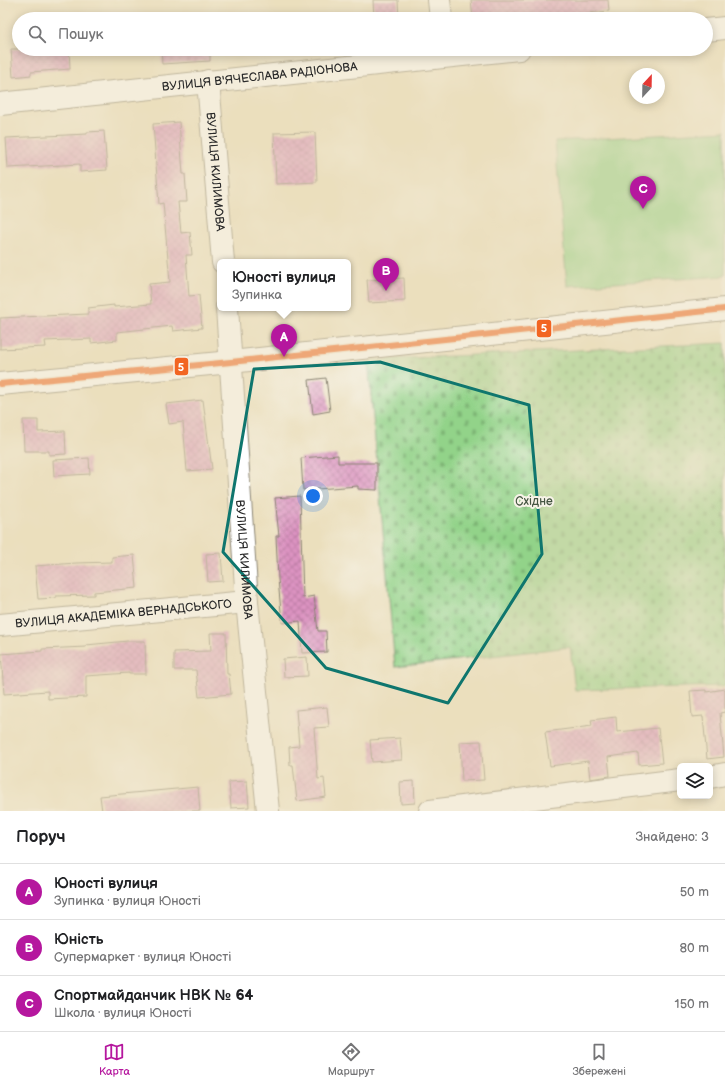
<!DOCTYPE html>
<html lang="uk">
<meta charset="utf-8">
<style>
body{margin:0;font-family:"Balsamiq Sans",sans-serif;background:#f6f6f6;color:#202124}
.controls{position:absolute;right:12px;bottom:12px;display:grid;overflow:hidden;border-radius:6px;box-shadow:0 2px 10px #0003}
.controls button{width:36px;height:36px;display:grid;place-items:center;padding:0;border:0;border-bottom:1px solid #e0e0e0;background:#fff;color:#202124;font:20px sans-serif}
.compass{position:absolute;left:629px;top:68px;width:36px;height:36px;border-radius:50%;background:#fff;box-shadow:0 2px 10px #0003;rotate:22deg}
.you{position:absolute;left:313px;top:496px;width:14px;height:14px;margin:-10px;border:3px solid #fff;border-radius:50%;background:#1a73e8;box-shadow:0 0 0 6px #1a73e833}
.badge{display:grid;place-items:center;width:26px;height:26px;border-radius:50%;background:#b5179e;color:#fff;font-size:13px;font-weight:700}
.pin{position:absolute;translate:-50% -33px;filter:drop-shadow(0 1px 2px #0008)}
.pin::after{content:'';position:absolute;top:21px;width:14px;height:12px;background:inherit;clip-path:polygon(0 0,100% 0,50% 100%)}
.popup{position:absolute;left:217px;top:259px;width:134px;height:52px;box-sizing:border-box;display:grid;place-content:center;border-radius:6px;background:#fff;filter:drop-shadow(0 1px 3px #0005);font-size:13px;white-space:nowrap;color:#757577}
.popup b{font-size:15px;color:#202124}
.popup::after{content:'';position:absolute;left:50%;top:100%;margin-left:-8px;border:8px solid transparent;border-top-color:#fff}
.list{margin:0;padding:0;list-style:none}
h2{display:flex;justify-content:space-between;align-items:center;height:52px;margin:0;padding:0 16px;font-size:17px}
h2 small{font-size:13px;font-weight:400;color:#757577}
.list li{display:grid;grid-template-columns:26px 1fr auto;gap:12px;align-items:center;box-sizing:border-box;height:56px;padding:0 16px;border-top:1px solid #e0e0e0}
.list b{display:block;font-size:15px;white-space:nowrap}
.list p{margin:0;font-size:13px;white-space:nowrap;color:#757577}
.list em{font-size:13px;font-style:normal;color:#757577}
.icon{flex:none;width:22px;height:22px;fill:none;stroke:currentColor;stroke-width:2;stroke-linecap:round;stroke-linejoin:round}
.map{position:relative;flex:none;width:725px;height:811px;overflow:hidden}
.search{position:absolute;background:#fff;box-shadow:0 2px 10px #0003;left:12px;right:12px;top:12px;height:44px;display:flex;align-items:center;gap:10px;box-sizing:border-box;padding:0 14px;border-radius:22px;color:#757577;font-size:15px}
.sheet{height:220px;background:#fff}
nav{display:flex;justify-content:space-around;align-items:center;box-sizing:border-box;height:56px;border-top:1px solid #e0e0e0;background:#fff;font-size:11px;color:#757577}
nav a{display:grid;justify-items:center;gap:2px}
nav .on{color:#b5179e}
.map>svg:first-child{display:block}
.cemetery{fill:url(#cemetery-stones);stroke:#5e7f5a}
.garden{fill:#92d389;stroke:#5e7f5a}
.building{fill:url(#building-cross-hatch)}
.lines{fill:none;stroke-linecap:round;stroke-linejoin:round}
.minor-casing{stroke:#8b8574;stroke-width:24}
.minor{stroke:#fff;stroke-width:22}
.bus-1-casing{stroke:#f7f3e8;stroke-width:9}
.bus-1{stroke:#f26522;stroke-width:6}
.marked{fill:none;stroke:#0f766e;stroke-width:3;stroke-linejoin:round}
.labels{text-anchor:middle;stroke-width:4;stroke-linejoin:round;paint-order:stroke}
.street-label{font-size:12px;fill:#2b2b2b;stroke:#f7f3e8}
.park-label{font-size:12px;fill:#455542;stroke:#f7f3e8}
.line-badge{stroke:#f7f3e8;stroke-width:1.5}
.badge-label{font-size:11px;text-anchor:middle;font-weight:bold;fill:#fff}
</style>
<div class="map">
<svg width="725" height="811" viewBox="0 0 725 811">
<defs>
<pattern id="cemetery-stones" width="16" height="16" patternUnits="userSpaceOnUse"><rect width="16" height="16" fill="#92d389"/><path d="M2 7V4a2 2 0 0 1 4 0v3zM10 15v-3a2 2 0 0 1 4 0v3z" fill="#7eb576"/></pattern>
<pattern id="building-cross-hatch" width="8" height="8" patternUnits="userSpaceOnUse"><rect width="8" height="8" fill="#dc93c1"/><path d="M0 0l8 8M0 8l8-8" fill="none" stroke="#b3789d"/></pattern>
</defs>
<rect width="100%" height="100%" fill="#f7f3e8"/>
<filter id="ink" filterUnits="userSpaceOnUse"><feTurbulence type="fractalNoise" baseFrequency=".025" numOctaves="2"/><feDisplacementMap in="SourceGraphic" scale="8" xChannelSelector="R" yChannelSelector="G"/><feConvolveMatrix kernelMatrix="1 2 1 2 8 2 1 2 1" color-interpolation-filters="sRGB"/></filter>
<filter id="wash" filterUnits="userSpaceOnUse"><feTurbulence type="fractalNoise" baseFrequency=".012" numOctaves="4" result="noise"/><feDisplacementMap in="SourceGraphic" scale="16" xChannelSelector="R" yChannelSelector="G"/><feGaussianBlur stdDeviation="0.9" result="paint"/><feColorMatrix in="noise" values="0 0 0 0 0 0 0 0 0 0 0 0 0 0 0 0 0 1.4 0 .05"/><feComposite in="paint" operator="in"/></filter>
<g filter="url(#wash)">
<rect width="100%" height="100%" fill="#ebdfbd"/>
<path class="cemetery" d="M725,343V686L575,690L570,647L395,667L368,360Z"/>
<path class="garden" d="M725,131V276L567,286L555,141Z"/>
<g id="blocks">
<g class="building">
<path d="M373,0H398L399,19H374Z"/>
<path d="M471,0H608L609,11L536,18V19H473Z"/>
<path d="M11,49H69L70,69L31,72V75L13,77Z"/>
<path d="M161,49H210V61L162,64Z"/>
<path d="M179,122L183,174H185L187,202H178L181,233L190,232L192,255H186L189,296L199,295L202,328L173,331L172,326L117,332V340L91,343V339L45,341L46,347L0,349V318L88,314V308L114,305V307L151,304L149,284L170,282L163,203L159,204L153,124Z"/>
<path d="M104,131L107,170L80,172V164L8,168L6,138L87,134V132Z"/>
<path d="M315,132L317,182L276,184L274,133Z"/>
<path d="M404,278L405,301L369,303L367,280Z"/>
<path d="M326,378L330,411L313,414L309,380Z"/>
<path d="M203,400L212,469L187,471L183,422L169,424L166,404Z"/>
<path d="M23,420H38V432L65,431L66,454L49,455V451H24Z"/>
<path d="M338,455V463H377V490L358,489V486L303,490L301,458Z"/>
<path d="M89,458L90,474L54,476L53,460Z"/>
<path d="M300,496L303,598L314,596L318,631H326L327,652L302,653L300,621L282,623L278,579L276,536H279L275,498Z"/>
<path d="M221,553L223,581L208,582L206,554Z"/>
<path d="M134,555L137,588L94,592V595L56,596V598L38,599L35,566L76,563L112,562V557Z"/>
<path d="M210,633H226L227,674H229L231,694L199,697L196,670H174V652L211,651Z"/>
<path d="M128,641H145L146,674H129V673L86,676V697L48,699V691L4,694L1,654L42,651V649L86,647V645Z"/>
<path d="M307,657L308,676L284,677L283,659Z"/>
<path d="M725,689V712L720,713L724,757L707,759L703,716L692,717L690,691L706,690V692Z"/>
<path d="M327,707L329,727L314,728L318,779L324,778L326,797L297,801L293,765H290L289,747L299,746L296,710Z"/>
<path d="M616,717L617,732L658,728L662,763L639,765L638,753L608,757L610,776L590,779L588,761L550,766L545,732L592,726L591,720Z"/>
<path d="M400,738L402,760L372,762L370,740Z"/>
<path d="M481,741L484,780L462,781L460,742Z"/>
<path d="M247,781L249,807L231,808L229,782Z"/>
<path d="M414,781L415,803L401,804L400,782Z"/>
<path d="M198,787L200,811H102L100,796Z"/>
</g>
</g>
</g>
<g filter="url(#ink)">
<use href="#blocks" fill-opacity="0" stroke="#8b8574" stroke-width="1"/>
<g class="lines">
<g class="minor-casing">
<g id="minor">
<path d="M439,0L441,19"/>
<path d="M706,30L725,28"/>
<path id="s1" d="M208,81L223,262"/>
<path id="s2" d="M0,104L519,49"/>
<path id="s3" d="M227,308L247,602L268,811"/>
<path d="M0,384L231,362L725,309"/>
<path id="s4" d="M0,625L247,602"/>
<path d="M710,777L725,774"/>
<path d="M430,811L680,780"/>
</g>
</g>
<use href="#minor" class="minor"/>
<g class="bus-1-casing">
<path id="bus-1" d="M0,384L231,362L725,309"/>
</g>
<use href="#bus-1" class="bus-1"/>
</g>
</g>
<path d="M0 0H725V811H0ZM380,362L529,405L542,554L448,703L326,668L223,552L254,369Z" fill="#ebdfbd" fill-opacity=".55" fill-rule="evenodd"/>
<path class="marked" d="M380,362L529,405L542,554L448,703L326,668L223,552L254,369Z"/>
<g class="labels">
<g class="street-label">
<text dy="4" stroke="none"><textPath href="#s2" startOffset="261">ВУЛИЦЯ В'ЯЧЕСЛАВА РАДІОНОВА</textPath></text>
<text dy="4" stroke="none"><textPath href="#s1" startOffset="91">ВУЛИЦЯ КИЛИМОВА</textPath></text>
<text dy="4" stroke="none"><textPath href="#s3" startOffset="252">ВУЛИЦЯ КИЛИМОВА</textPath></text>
<text dy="4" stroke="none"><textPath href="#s4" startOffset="124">ВУЛИЦЯ АКАДЕМІКА ВЕРНАДСЬКОГО</textPath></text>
</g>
<g class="park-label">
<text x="534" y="505">Східне</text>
</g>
</g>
<g class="line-badge">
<rect x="536" y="319" width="16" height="19" rx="4" fill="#f26522"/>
<rect x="174" y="357" width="15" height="19" rx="4" fill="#f26522"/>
</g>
<g class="badge-label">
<text x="544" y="332">5</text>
<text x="181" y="371">5</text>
</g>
</svg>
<div class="controls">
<button><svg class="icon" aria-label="layers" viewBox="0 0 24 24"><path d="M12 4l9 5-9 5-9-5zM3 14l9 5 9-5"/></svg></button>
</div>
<svg class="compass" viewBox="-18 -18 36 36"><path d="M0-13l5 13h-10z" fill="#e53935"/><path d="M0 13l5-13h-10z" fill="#757577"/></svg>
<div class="you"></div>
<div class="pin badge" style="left:284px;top:357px">A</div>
<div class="popup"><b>Юності вулиця</b>Зупинка</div>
<div class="pin badge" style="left:386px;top:291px">B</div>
<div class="pin badge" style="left:643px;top:209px">C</div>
<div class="search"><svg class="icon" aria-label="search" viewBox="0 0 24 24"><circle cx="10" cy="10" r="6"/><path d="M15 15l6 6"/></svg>Пошук</div>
</div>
<section class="sheet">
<h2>Поруч<small>Знайдено: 3</small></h2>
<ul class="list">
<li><span class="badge">A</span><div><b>Юності вулиця</b><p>Зупинка · вулиця Юності</p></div><em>50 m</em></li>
<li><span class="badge">B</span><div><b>Юність</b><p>Супермаркет · вулиця Юності</p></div><em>80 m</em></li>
<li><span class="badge">C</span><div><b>Спортмайданчик НВК № 64</b><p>Школа · вулиця Юності</p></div><em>150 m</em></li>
</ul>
</section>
<nav>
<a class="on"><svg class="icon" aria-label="map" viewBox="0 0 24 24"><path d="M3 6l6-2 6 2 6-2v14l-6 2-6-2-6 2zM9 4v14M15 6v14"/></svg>Карта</a>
<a><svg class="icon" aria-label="directions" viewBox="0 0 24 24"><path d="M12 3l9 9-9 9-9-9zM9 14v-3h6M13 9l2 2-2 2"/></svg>Маршрут</a>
<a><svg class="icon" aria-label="saved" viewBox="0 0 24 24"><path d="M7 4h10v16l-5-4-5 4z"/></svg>Збережені</a>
</nav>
